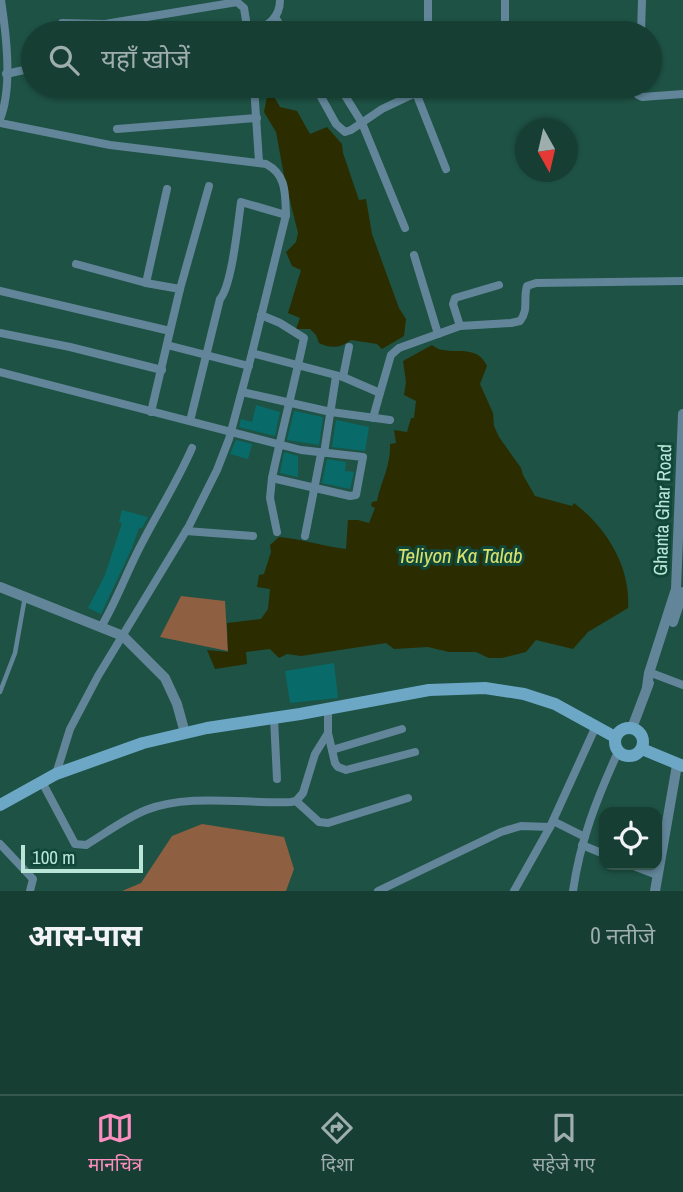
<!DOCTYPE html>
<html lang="hi">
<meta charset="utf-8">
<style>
body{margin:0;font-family:"Archivo Narrow","Noto Sans Devanagari",sans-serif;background:#23493f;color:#f1f3f6}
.controls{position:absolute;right:21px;bottom:21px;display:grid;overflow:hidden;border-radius:14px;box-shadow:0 2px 5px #0004}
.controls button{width:63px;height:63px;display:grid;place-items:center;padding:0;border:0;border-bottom:2px solid #35574e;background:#163e33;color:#f1f3f6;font:35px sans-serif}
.compass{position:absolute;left:515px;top:119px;width:63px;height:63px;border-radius:50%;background:#163e33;box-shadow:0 2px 5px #0004;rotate:172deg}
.scale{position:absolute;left:21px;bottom:18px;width:122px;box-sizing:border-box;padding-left:7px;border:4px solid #bae6d7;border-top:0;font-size:19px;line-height:24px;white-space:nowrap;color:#bae6d7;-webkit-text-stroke:5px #114739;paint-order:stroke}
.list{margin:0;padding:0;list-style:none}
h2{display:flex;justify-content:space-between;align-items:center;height:91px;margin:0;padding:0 28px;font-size:30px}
h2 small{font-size:23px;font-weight:400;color:#9eaeac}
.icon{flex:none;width:38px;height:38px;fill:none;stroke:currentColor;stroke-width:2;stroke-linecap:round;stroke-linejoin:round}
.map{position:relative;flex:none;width:683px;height:891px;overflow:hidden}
.search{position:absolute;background:#163e33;box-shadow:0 2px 5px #0004;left:21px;right:21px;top:21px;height:77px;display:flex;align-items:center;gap:18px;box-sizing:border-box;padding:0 24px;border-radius:38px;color:#9eaeac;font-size:26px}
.sheet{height:203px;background:#163e33}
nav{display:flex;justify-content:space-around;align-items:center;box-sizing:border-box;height:98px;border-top:2px solid #35574e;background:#163e33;font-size:19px;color:#9eaeac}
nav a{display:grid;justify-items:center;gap:4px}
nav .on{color:#fd8ec0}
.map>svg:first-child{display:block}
.green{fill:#8e5f41}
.water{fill:#2b2d00}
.building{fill:#086b69}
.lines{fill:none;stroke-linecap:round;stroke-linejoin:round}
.service{stroke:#628599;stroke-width:4.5}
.minor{stroke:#628599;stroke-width:8}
.tertiary{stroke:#628599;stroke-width:10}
.secondary{stroke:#6da7c6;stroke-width:12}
.labels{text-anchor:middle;stroke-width:6;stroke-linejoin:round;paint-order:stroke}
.street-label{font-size:19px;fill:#bae6d7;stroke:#114739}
.water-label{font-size:21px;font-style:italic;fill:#d8e16c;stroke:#114739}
</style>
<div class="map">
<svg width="683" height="891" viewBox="0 0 683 891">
<rect width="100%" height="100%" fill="#1e5244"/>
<g class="green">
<path d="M181,596L225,601L228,651L160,637Z"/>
<path d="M202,824L284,837L294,869L286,891H122L141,883L172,836Z"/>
</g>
<g class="water">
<path d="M269,86H274L273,95L280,107L297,111L310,134L327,127L342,144L343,153L359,200L366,199L372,234L399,308L406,319L404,336L382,349L377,344L351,340C340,348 332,349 319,343L316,335L310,329H296L300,318L288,313L301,270L292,266L286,252L296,242L298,233L285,181L276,132L264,112Z"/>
<path d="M432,345C435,347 439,350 443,350C460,353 478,346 487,366L480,384L493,413L494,426L499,437L521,468L523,475L535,496L572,506L574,503C606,527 631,567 628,608L588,632L573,649L536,640L526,652L502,658H489L476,652H449L428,647L394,649L386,643L301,656L287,654L279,658L270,649L246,652L247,664L215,669L207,650L228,652L227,623L261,619L268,609L270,589L257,587L259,575L264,574L271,552L270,545L279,537C302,539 323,546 346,549L348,520H358L369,523L375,508L371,506L372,502L377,501C381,481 391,466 390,444L396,443L394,430L407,432L411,418H414L416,401L404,395L406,382L403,361Z"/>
</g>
<g class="building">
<path d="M256,405L280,412L275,436L239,427L241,419L252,422Z"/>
<path d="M294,411L323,417L319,445L287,440Z"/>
<path d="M336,420L369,427L365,451L332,447Z"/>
<path d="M236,440L252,444L248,459L230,454Z"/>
<path d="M284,452L298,456V477L280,473Z"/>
<path d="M327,459L346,462L345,471L354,472L350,489L322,483Z"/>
<path d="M122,510L148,517L142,528H139L132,548L101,614L88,608L105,575L122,523L119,522Z"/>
<path d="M334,663L338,698L290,703L285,671Z"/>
</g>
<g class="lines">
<path class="service" d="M0,692L15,653L25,597"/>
<g class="minor">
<path d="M275,17L285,33"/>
<path d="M505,22V0"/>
<path d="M62,23L105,24L237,2L244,8L248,33"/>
<path d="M253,33C268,25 280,18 280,0"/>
<path d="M428,33V0"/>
<path d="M641,33L642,0"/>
<path d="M6,74L33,68"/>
<path d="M254,86L259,162"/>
<path d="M315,86L336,124L345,132L351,130L382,109L420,91L426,86"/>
<path d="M339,86L362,123L405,228"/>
<path d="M638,86V95L642,97L683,94"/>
<path d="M579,87L587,86"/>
<path d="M416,93L446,169"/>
<path d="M0,119C13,87 6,33 1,0"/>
<path d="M0,123L110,145L266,164C287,175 285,194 286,215"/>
<path d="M117,129L257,118"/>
<path d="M414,255L438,334"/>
<path d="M76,264L146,283L180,289L170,331"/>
<path d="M146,283L167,189"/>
<path d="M180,289L209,186"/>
<path d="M0,291L170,331L151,412"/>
<path d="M460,326L453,304L455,298L499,285"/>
<path d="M0,333L70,347L162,370"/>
<path d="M167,345L249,366"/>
<path d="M0,372L301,450L363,457L356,495L350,496L272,478C282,431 294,385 304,338L280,323L261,315"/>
<path d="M343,377L349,347"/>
<path d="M242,392L331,412L390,420"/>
<path d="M373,418L380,393"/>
<path d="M190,421L220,299C232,285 238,223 241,202L286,215L252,353L343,377L380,393L391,355L399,348L460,326L511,323L520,321C529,310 523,299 527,286L536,283L683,281"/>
<path d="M324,453L336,376"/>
<path d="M272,478L270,498L277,532"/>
<path d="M186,531L253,536"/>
<path d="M305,536L321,454"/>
<path d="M101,627C114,605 123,582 134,559C152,521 175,487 192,448"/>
<path d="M654,674L683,685"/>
<path d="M274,718L277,779"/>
<path d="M328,733L335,763L338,767L346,770L415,752"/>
<path d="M332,750L402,729"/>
<path d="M56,774L70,729L98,676L189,526L217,470L229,439L252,353"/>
<path d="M42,782L75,844L86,845C106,833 124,819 146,810C188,793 246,804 291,802L296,801L303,793L315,754L328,733V708"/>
<path d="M296,801L319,822L328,823L408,798"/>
<path d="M553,821L585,837"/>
<path d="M0,844L33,879L30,891"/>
<path d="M582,845L604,854"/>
<path d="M631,865L657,875"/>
<path d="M378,891L501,832L521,826L550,827L596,726"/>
<path d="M514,891L550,827"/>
<path d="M573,891C580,841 597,798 618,752"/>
</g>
<g class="tertiary">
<path d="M0,587L123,636L165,678L177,704L185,733"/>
<path d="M673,622L683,592"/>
<path d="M647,687L649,673L676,589L683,414"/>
<path d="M632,728L649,683"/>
<path d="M655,891L677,765"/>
</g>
<g class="secondary">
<circle cx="629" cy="742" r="14"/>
<path d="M642,749L683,766"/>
<path d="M0,805L56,774L143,743L207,728L300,714L429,690L485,688L524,694L555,704L615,737"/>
</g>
</g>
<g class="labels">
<g class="street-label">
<text transform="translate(662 510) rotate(-88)" y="7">Ghanta Ghar Road</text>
</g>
<g class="water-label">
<text x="460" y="563">Teliyon Ka Talab</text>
</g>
</g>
</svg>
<div class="controls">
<button><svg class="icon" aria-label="locate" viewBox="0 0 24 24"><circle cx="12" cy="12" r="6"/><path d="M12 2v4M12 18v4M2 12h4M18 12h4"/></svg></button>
</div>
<svg class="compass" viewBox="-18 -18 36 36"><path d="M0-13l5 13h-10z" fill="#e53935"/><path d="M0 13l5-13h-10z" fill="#9eaeac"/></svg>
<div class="scale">100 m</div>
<div class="search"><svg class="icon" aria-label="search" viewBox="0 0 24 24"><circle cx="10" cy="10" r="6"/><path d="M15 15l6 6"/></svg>यहाँ खोजें</div>
</div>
<section class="sheet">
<h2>आस-पास<small>0 नतीजे</small></h2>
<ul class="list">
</ul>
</section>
<nav>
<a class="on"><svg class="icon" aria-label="map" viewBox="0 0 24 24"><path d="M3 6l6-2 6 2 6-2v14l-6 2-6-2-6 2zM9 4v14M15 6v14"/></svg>मानचित्र</a>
<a><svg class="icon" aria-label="directions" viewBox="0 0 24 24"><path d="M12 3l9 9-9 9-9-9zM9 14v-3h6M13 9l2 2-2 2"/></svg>दिशा</a>
<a><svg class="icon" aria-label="saved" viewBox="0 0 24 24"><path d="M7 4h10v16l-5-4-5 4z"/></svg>सहेजे गए</a>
</nav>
